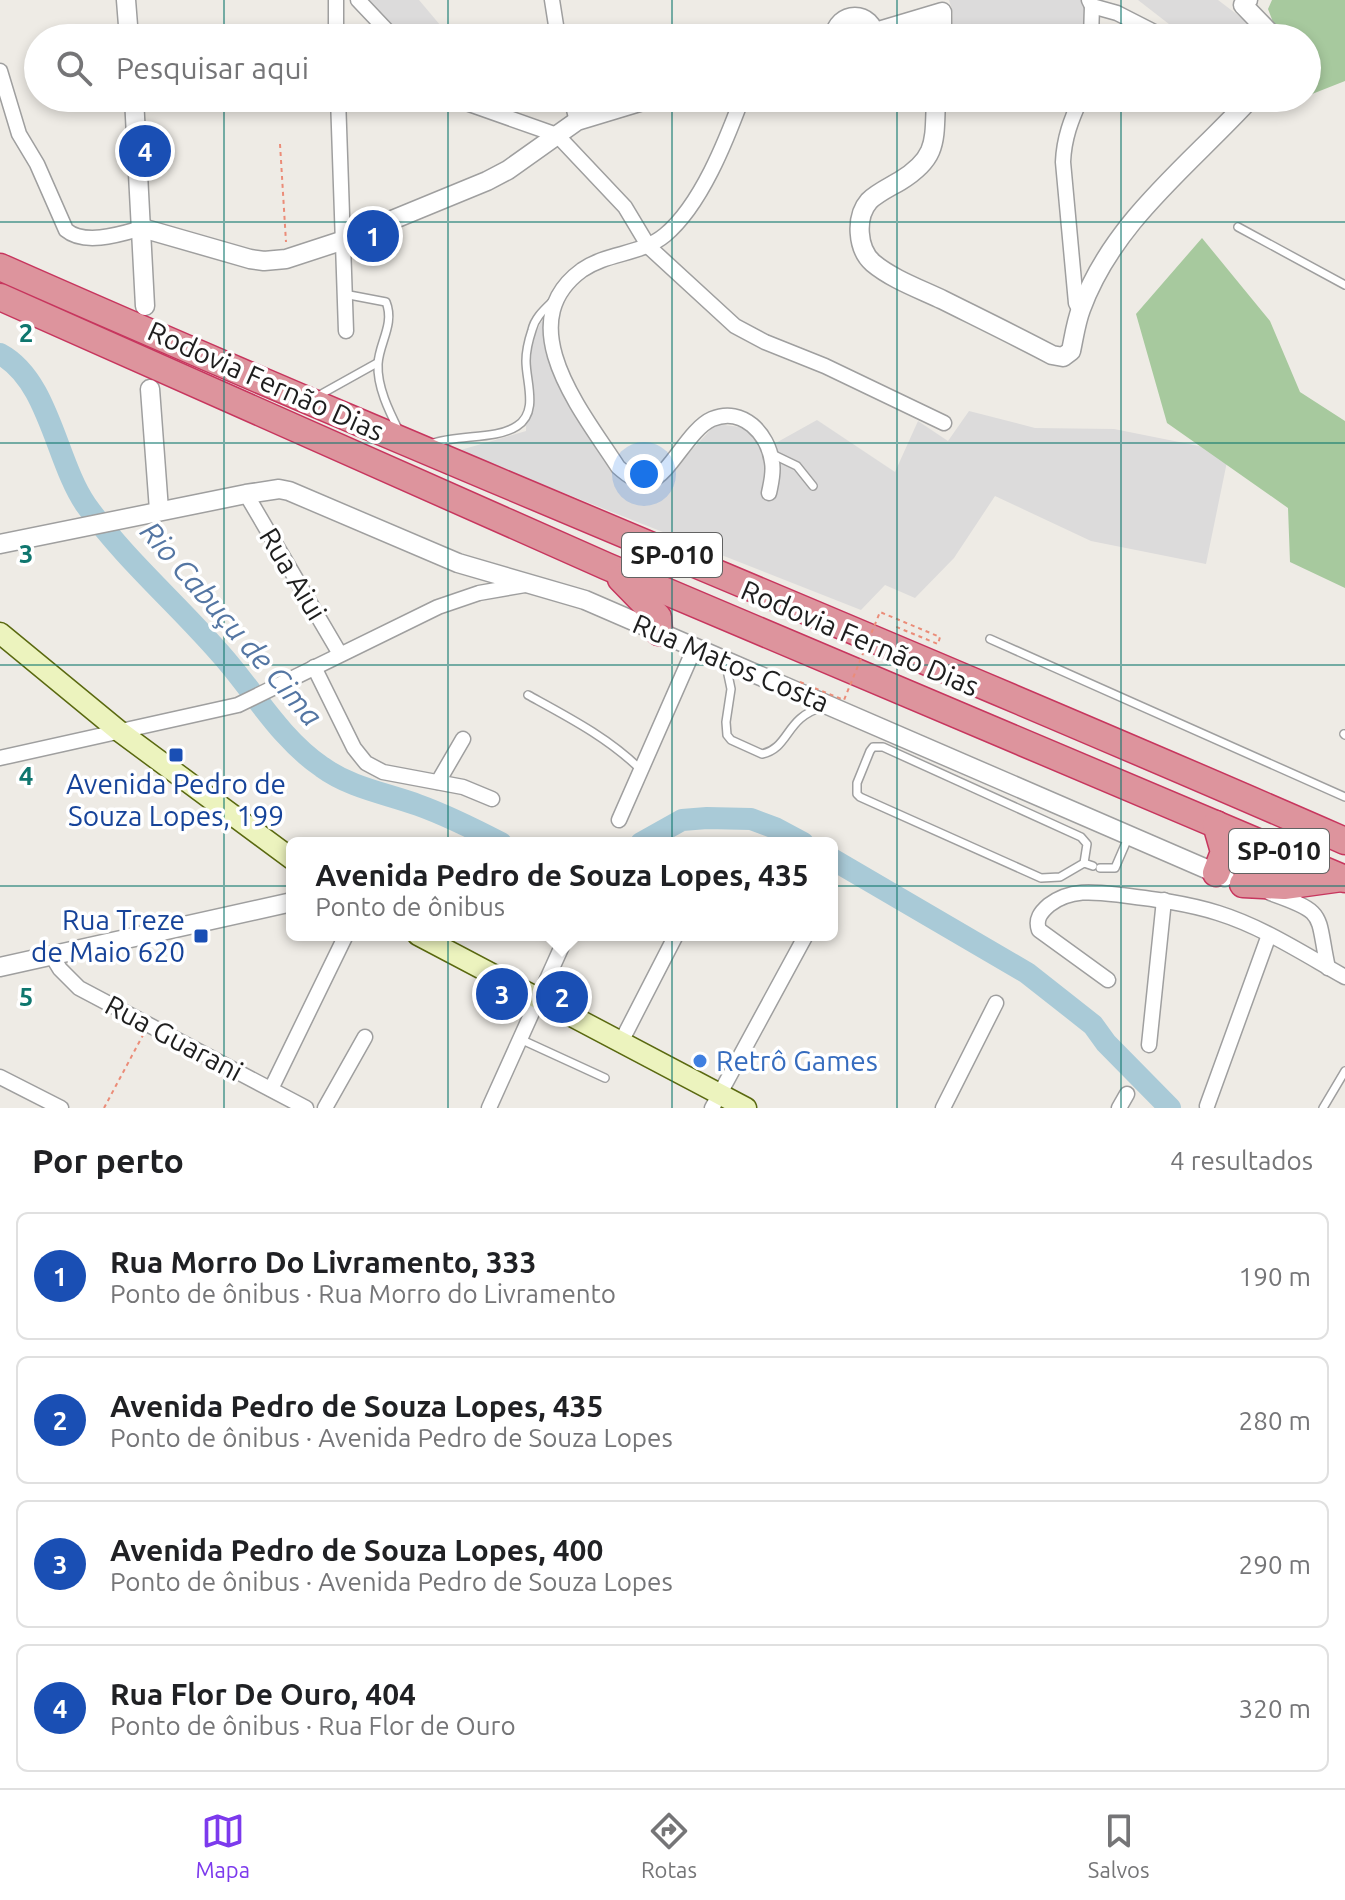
<!DOCTYPE html>
<html lang="pt">
<meta charset="utf-8">
<style>
body{margin:0;font-family:Ubuntu,sans-serif;background:#f2f2f2;color:#202124}
.you{position:absolute;left:644px;top:474px;width:28px;height:28px;margin:-20px;border:6px solid #fff;border-radius:50%;background:#1a73e8;box-shadow:0 0 0 12px #1a73e833}
.badge{display:grid;place-items:center;width:52px;height:52px;border-radius:50%;background:#7c3aed;color:#fff;font-size:26px;font-weight:700}
.pin{position:absolute;translate:-50% -50%;border:4px solid #fff;box-shadow:0 2px 8px #0006}
.popup{position:absolute;left:286px;top:837px;width:552px;height:104px;box-sizing:border-box;display:grid;place-content:center;border-radius:12px;background:#fff;filter:drop-shadow(0 2px 6px #0005);font-size:26px;white-space:nowrap;color:#757577}
.popup b{font-size:30px;color:#202124}
.popup::after{content:'';position:absolute;left:50%;top:100%;margin-left:-16px;border:16px solid transparent;border-top-color:#fff}
.list{margin:0;padding:0;list-style:none}
h2{display:flex;justify-content:space-between;align-items:center;height:104px;margin:0;padding:0 32px;font-size:34px}
h2 small{font-size:26px;font-weight:400;color:#757577}
.list li{display:grid;grid-template-columns:52px 1fr auto;gap:24px;align-items:center;box-sizing:border-box;height:128px;margin:0 16px 16px;padding:0 16px;border:2px solid #e0e0e0;border-radius:12px}
.list b{display:block;font-size:30px;white-space:nowrap}
.list p{margin:0;font-size:26px;white-space:nowrap;color:#757577}
.list em{font-size:26px;font-style:normal;color:#757577}
.icon{flex:none;width:44px;height:44px;fill:none;stroke:currentColor;stroke-width:2;stroke-linecap:round;stroke-linejoin:round}
.map{position:relative;flex:none;width:1345px;height:1108px;overflow:hidden}
.search{position:absolute;background:#fff;box-shadow:0 4px 12px #0003;left:24px;right:24px;top:24px;height:88px;display:flex;align-items:center;gap:20px;box-sizing:border-box;padding:0 28px;border-radius:44px;color:#757577;font-size:30px}
.sheet{height:680px;background:#fff}
nav{display:flex;justify-content:space-around;align-items:center;box-sizing:border-box;height:112px;border-top:2px solid #e0e0e0;background:#fff;font-size:22px;color:#757577}
nav a{display:grid;justify-items:center;gap:4px}
nav .on{color:#7c3aed}
.map>svg:first-child{display:block}
.residential{fill:#dcdbdb}
.forest{fill:#a7c99e}
.lines{fill:none;stroke-linecap:round;stroke-linejoin:round}
.river{stroke:#a9cad7;stroke-width:22}
.service-casing{stroke:#9f9f9f;stroke-width:10}
.minor-casing{stroke:#9f9f9f;stroke-width:17}
.tertiary-casing{stroke:#9f9f9f;stroke-width:21}
.secondary-casing{stroke:#5a6910;stroke-width:23}
.motorway-casing{stroke:#c7365e;stroke-width:29}
.path{stroke:#eb8c78;stroke-width:2;stroke-dasharray:4 4;stroke-linecap:butt}
.service{stroke:#fff;stroke-width:7}
.minor{stroke:#fff;stroke-width:14}
.tertiary{stroke:#fff;stroke-width:18}
.secondary{stroke:#ecf3be;stroke-width:20}
.motorway{stroke:#dd949d;stroke-width:26}
.path-bridge{stroke:#eb8c78;stroke-width:2;stroke-dasharray:4 4;stroke-linecap:butt}
.grid{fill:none;stroke:#0f766e;stroke-width:2;stroke-opacity:0.55}
.transit-dot{fill:#1a4fb4;stroke:#fff;stroke-width:3}
.shop-dot{fill:#3f7fe0;stroke:#fff;stroke-width:3}
.labels{text-anchor:middle;stroke-width:7;stroke-linejoin:round;paint-order:stroke}
.shield{fill:#fff;stroke:#626262;stroke-width:2}
.shield-label{font-size:26px;font-weight:bold;fill:#1e1e1e}
.street-label{font-size:28px;fill:#1e1e1e;stroke:#fff}
.transit-label{font-size:28px;fill:#164399;stroke:#fff}
.shop-label{font-size:28px;fill:#366cbe;stroke:#fff;text-anchor:start}
.water-label{font-size:30px;font-style:italic;fill:#5476a3;stroke:#fff}
.grid-label{font-size:26px;text-anchor:middle;font-weight:bold;fill:#0f766e;stroke:#fff;stroke-width:7;stroke-linejoin:round;paint-order:stroke}
</style>
<div class="map">
<svg width="1345" height="1108" viewBox="0 0 1345 1108">
<rect width="100%" height="100%" fill="#eeebe5"/>
<g class="residential">
<path d="M352,0H419L451,38H386Z"/>
<path d="M949,0H1082L1087,14L1084,38H952L953,13Z"/>
<path d="M1138,0H1218L1268,38H1187Z"/>
<path d="M552,317L562,386L619,475L638,489L658,486L716,424L748,428L765,449L817,420L895,472L918,421L948,441L969,411L1035,428L1114,429L1229,452L1206,564L1091,541L995,496L954,558L915,598L885,585L861,610L457,451L526,431L528,349L541,322Z"/>
</g>
<g class="forest">
<path d="M1272,0H1345V81L1307,96V38H1279L1268,9Z"/>
<path d="M1202,238L1270,321L1300,392L1345,421V588L1290,562L1288,508L1167,423L1136,314Z"/>
</g>
<g class="lines">
<g class="river">
<path d="M0,354C49,380 56,462 86,505C126,561 180,606 225,659C256,695 281,739 322,767C351,788 385,793 418,805C446,815 474,829 501,843"/>
<path d="M641,843L682,820L707,818L751,819L775,828L803,843"/>
<path d="M832,859L1027,973L1093,1025L1106,1043L1170,1108"/>
</g>
<g class="service-casing">
<g id="service">
<path d="M1238,227L1345,285"/>
<path d="M344,294L386,302C395,324 379,343 378,364C377,387 389,411 399,431"/>
<path d="M316,397L377,363"/>
<path d="M431,444C457,434 496,440 517,426C539,412 526,382 526,361C526,351 529,339 532,330C535,317 545,309 554,300"/>
<path d="M772,454L797,466L813,486"/>
<path d="M990,639L1345,797"/>
<path d="M726,665L731,689L726,722L727,735L731,740L762,754C790,748 785,717 823,707"/>
<path d="M528,695C568,717 609,738 641,770"/>
<path d="M1344,734L1345,735"/>
<path d="M1084,863L1087,844L1081,837L883,747H873L870,751L857,783V794L860,797L1041,878L1060,877L1084,863L1093,866"/>
<path d="M1100,868H1115L1128,838"/>
<path d="M520,1039L605,1078"/>
<path d="M1323,1108L1345,1071"/>
</g>
</g>
<g class="minor-casing">
<g id="minor">
<path d="M336,0V38"/>
<path d="M358,0L394,38"/>
<path d="M552,0L558,38"/>
<path d="M1089,0L1092,6L1091,38"/>
<path d="M1092,6L1117,13L1166,38"/>
<path d="M0,71L19,134L37,164L66,230C85,246 121,234 142,228"/>
<path d="M338,98L346,331"/>
<path d="M452,98L557,135L625,207L649,247L735,326L765,342L825,366L944,423"/>
<path d="M571,98L577,121"/>
<path d="M742,98C726,141 701,205 665,235C641,255 608,252 582,270C508,324 584,414 618,467C627,475 638,484 651,480C670,474 689,429 712,419C743,406 768,434 772,462C774,473 771,483 769,493"/>
<path d="M1080,311L1076,303L1063,162C1064,138 1071,120 1081,98"/>
<path d="M246,494L340,654"/>
<path d="M314,667L354,748L366,763L383,772L463,787L492,799"/>
<path d="M0,758L238,705L438,607L479,593L525,585"/>
<path d="M438,782L463,739"/>
<path d="M619,820L695,647"/>
<path d="M1270,893C1328,913 1316,913 1328,968"/>
<path d="M52,956L60,969L79,988L306,1108"/>
<path d="M1108,980L1039,930C1035,919 1041,912 1049,905C1071,888 1096,892 1121,895C1153,899 1186,903 1218,913C1263,927 1304,954 1345,977"/>
<path d="M621,1042L676,935"/>
<path d="M1149,1045L1164,900"/>
<path d="M0,1077L61,1108"/>
<path d="M271,1089L346,935"/>
<path d="M1207,1106L1269,935"/>
<path d="M325,1108L365,1037"/>
<path d="M489,1108L567,935"/>
<path d="M712,1108L806,935"/>
<path d="M943,1108L996,1003"/>
<path d="M1119,1108L1127,1094"/>
</g>
</g>
<g class="tertiary-casing">
<g id="tertiary">
<path d="M126,0L129,38"/>
<path d="M1248,0L1243,5L1275,38"/>
<path d="M875,32L942,12V38"/>
<path d="M834,38C837,10 873,10 875,38"/>
<path d="M134,98L145,306"/>
<path d="M936,98C934,140 939,157 900,181C890,187 877,193 869,201C855,217 857,249 873,263C892,279 920,289 943,300C979,318 1016,336 1052,355L1063,357L1071,351C1074,337 1076,322 1081,309C1113,221 1191,164 1251,98"/>
<path d="M142,228L250,259L264,261L286,259L341,241L487,181L508,170L577,121L653,98"/>
<path d="M150,389L159,510"/>
<path d="M0,544L246,494L279,489L289,491L458,563L585,600L1225,877"/>
<path d="M0,967L292,902"/>
</g>
</g>
<g class="secondary-casing">
<g id="secondary">
<path d="M0,633L119,731L292,859"/>
<path d="M418,935L746,1108"/>
</g>
</g>
<g class="motorway-casing">
<g id="motorway">
<path d="M0,267C446,464 898,645 1345,841"/>
<path d="M0,297L606,566L1345,879"/>
<path d="M621,579L658,617L659,632"/>
<path d="M1216,873L1224,852L1216,824"/>
<path d="M1243,884L1284,886L1342,878"/>
</g>
</g>
<g class="path">
<path d="M280,144L286,242"/>
<path d="M104,1108L143,1035"/>
</g>
<use href="#service" class="service"/>
<use href="#minor" class="minor"/>
<use href="#tertiary" class="tertiary"/>
<use href="#secondary" class="secondary"/>
<use href="#motorway" class="motorway"/>
<path class="path-bridge" d="M800,682L844,700L880,612L940,637L938,644L894,626"/>
</g>
<path class="grid" d="M224,0V38M448,0V38M672,0V38M897,0V38M1121,0V38M224,98V1108M448,98V1108M672,98V1108M897,98V1108M1121,98V1108M0,222H1345M0,443H1345M0,665H1345M0,886H1345"/>
<g class="transit-dot">
<rect x="168" y="747" width="16" height="16" rx="4"/>
<rect x="193" y="928" width="16" height="16" rx="4"/>
</g>
<circle class="shop-dot" cx="700" cy="1061" r="8"/>
<g class="labels">
<g class="shield">
<rect x="622" y="533" width="100" height="44" rx="6"/>
<rect x="1229" y="829" width="100" height="44" rx="6"/>
</g>
<g class="shield-label">
<text x="672" y="564">SP-010</text>
<text x="1279" y="860">SP-010</text>
</g>
<g class="street-label">
<text transform="translate(266 381) rotate(24)" y="10">Rodovia Fernão Dias</text>
<text transform="translate(293 574) rotate(59)" y="10">Rua Aiui</text>
<text transform="translate(860 638) rotate(23)" y="10">Rodovia Fernão Dias</text>
<text transform="translate(731 663) rotate(23)" y="10">Rua Matos Costa</text>
<text transform="translate(174 1038) rotate(28)" y="10">Rua Guarani</text>
</g>
<g class="transit-label">
<text x="176" y="794">Avenida Pedro de<tspan x="176" dy="32">Souza Lopes, 199</tspan></text>
<text x="185" y="930" text-anchor="end">Rua Treze<tspan x="185" dy="32">de Maio 620</tspan></text>
</g>
<g class="shop-label">
<text x="716" y="1071">Retrô Games</text>
</g>
<g class="water-label">
<text transform="translate(231 624) rotate(49)" y="10">Rio Cabuçu de Cima</text>
</g>
</g>
<g class="grid-label">
<text x="26" y="342">2</text>
<text x="26" y="563">3</text>
<text x="26" y="785">4</text>
<text x="26" y="1006">5</text>
</g>
</svg>
<div class="you"></div>
<div class="pin badge" style="left:373px;top:236px;background:#1a4fb4">1</div>
<div class="pin badge" style="left:562px;top:997px;background:#1a4fb4">2</div>
<div class="popup"><b>Avenida Pedro de Souza Lopes, 435</b>Ponto de ônibus</div>
<div class="pin badge" style="left:502px;top:994px;background:#1a4fb4">3</div>
<div class="pin badge" style="left:145px;top:151px;background:#1a4fb4">4</div>
<div class="search"><svg class="icon" aria-label="search" viewBox="0 0 24 24"><circle cx="10" cy="10" r="6"/><path d="M15 15l6 6"/></svg>Pesquisar aqui</div>
</div>
<section class="sheet">
<h2>Por perto<small>4 resultados</small></h2>
<ul class="list">
<li><span class="badge" style="background:#1a4fb4">1</span><div><b>Rua Morro Do Livramento, 333</b><p>Ponto de ônibus · Rua Morro do Livramento</p></div><em>190 m</em></li>
<li><span class="badge" style="background:#1a4fb4">2</span><div><b>Avenida Pedro de Souza Lopes, 435</b><p>Ponto de ônibus · Avenida Pedro de Souza Lopes</p></div><em>280 m</em></li>
<li><span class="badge" style="background:#1a4fb4">3</span><div><b>Avenida Pedro de Souza Lopes, 400</b><p>Ponto de ônibus · Avenida Pedro de Souza Lopes</p></div><em>290 m</em></li>
<li><span class="badge" style="background:#1a4fb4">4</span><div><b>Rua Flor De Ouro, 404</b><p>Ponto de ônibus · Rua Flor de Ouro</p></div><em>320 m</em></li>
</ul>
</section>
<nav>
<a class="on"><svg class="icon" aria-label="map" viewBox="0 0 24 24"><path d="M3 6l6-2 6 2 6-2v14l-6 2-6-2-6 2zM9 4v14M15 6v14"/></svg>Mapa</a>
<a><svg class="icon" aria-label="directions" viewBox="0 0 24 24"><path d="M12 3l9 9-9 9-9-9zM9 14v-3h6M13 9l2 2-2 2"/></svg>Rotas</a>
<a><svg class="icon" aria-label="saved" viewBox="0 0 24 24"><path d="M7 4h10v16l-5-4-5 4z"/></svg>Salvos</a>
</nav>
